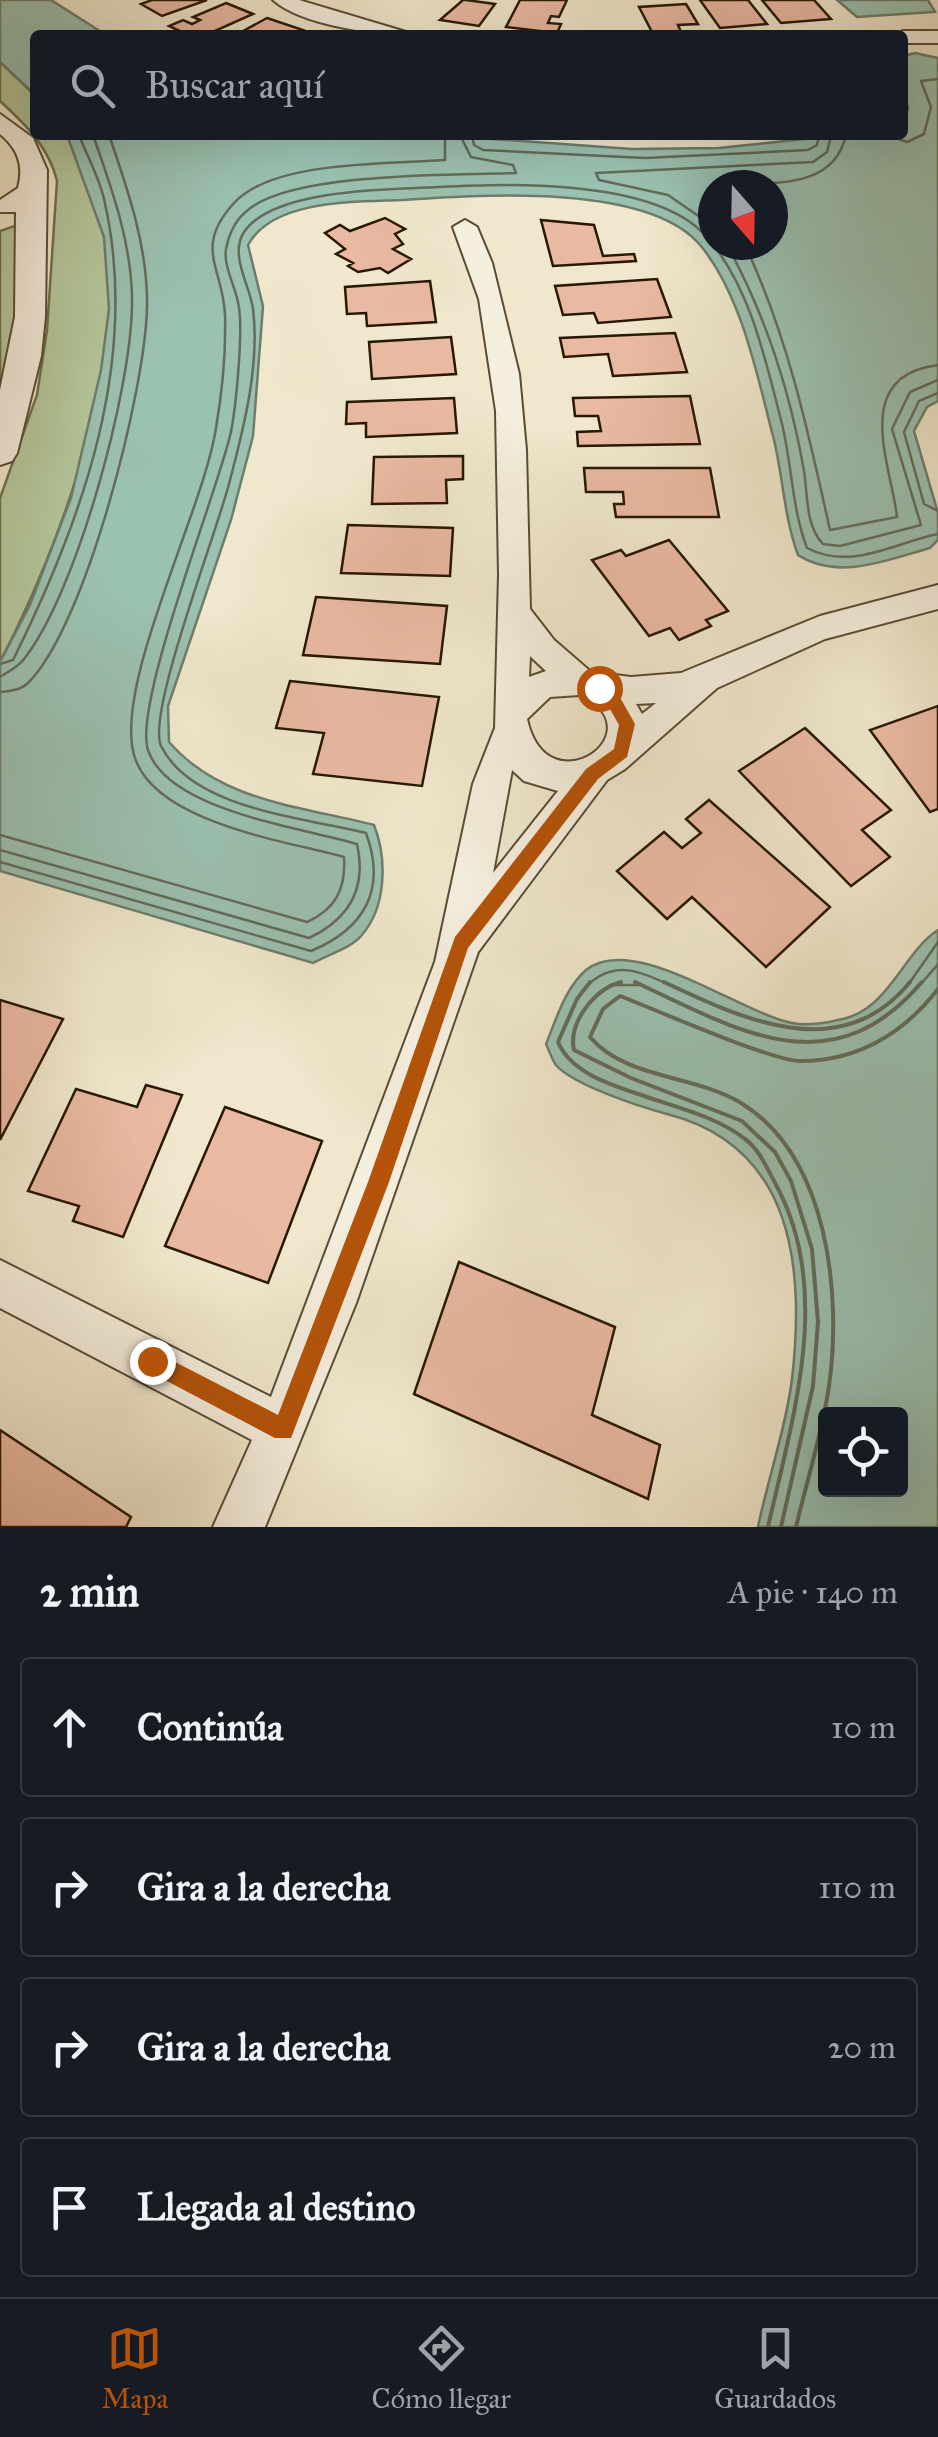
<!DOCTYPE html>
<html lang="es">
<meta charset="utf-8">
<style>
body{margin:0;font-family:"IM FELL Great Primer",serif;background:#20242c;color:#f1f3f6}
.controls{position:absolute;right:30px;bottom:30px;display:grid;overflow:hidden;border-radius:10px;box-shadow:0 10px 40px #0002}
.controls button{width:90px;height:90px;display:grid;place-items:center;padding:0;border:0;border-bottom:2px solid #363941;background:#171b24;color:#f1f3f6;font:50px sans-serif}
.compass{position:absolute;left:698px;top:170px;width:90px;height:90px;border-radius:50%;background:#171b24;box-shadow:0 10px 40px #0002;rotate:160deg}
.stop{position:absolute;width:30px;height:30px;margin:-22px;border:8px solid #b45309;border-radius:50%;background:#fff}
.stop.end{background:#b45309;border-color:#fff;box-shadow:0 2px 10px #0008}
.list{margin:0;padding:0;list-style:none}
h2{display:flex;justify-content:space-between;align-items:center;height:130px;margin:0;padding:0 40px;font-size:42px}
h2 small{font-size:32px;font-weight:400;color:#9ea1a6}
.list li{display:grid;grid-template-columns:65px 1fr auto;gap:30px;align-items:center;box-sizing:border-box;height:140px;margin:0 20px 20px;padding:0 20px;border:2px solid #363941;border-radius:10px}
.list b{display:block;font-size:38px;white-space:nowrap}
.list em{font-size:32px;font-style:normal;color:#9ea1a6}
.icon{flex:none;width:55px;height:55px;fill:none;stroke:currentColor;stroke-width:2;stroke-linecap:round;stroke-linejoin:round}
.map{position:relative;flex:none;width:938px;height:1527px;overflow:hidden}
.search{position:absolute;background:#171b24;box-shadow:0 10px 40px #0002;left:30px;right:30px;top:30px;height:110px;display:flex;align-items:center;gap:25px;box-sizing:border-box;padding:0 35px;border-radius:10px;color:#9ea1a6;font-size:38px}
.sheet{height:770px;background:#171b24}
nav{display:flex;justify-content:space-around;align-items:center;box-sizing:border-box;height:140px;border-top:2px solid #363941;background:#171b24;font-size:28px;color:#9ea1a6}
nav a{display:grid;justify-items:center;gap:5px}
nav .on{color:#b45309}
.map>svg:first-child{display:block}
.green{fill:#b5c79c;stroke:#6e704f;stroke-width:2.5}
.water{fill:#9bc1b1;stroke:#6d7d6b;stroke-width:2.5;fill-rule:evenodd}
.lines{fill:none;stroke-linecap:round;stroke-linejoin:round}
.shore-far1{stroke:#626c5a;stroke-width:2.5}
.shore{stroke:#626c5a;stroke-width:4}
.building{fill:#e9b9a2;stroke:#281802;stroke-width:2.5}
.minor-casing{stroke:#5a4c34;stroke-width:4}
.tertiary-casing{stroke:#5a4c34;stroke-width:4}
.minor{fill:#f5efde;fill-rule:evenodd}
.tertiary{fill:#f5efde;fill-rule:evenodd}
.route{fill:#b45309}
</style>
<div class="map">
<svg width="938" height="1527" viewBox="0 0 938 1527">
<rect width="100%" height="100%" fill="#f0e7cc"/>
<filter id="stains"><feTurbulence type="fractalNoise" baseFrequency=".002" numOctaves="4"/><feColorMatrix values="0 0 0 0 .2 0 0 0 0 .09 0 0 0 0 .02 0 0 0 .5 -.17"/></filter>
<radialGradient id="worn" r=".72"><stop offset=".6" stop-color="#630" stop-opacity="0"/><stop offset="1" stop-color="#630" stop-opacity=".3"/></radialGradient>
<g class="green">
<path d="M0,62L35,95V135H67L72,143C83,174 98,206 104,237C130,361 57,553 0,662V498L37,395L47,330L57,181C49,147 25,124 0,101Z"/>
<path d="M23,223L14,331L0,398V231Z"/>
</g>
<g class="water">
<path d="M0,0H51L106,35H35V95L0,62Z"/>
<path d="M837,0H928L935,12L857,17Z"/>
<path d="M915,53L938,58V401L927,407L914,431L938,513V540L930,548C887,560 838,581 798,555C784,518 783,475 773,436C757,375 742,297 701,246C649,182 477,195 402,200C356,202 273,199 248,245L263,306L253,436L231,520L168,706L169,742C221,802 301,806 374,825C387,858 387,907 361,936C351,948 327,955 313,963L0,871V662L30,605L71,498L101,370L109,309L104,237L67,135H439L632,149L719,148L842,135H903L908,107L903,89V56ZM773,185V245H713V185Z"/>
<path d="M938,930V1527H758C768,1478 786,1428 792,1379C805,1266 793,1146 667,1114C641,1107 573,1085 556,1065C552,1060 549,1050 546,1044C556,1020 565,988 586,970C633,932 738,1012 792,1023C805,1026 825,1023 838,1020C889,1012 902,953 938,930ZM900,1414V1490H826V1414Z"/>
</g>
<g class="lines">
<g class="shore-far1">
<path d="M472,135L474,145L483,150L645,158L808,150L817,145L819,135"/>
<path d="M888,135L907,142L924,134L931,107L921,81L938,79"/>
<path d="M730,185C775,182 834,189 846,135"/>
<path d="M713,226L668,195L599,180L596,173L813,162L827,152L831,135"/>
<path d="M727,245C766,316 790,391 804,471C808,495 805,525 823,544L840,546L921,525L892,429L910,392L938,380"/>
<path d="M745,245C788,337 808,431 830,530L897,517C891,464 850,376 938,365"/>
<path d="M938,393L919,401L904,432L924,504L938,511"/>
<path d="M0,664L13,660C83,519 141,358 104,199C99,177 87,156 79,135"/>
<path d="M0,677C8,672 18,667 24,659C77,592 131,391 132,305C133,247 112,189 93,135"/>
<path d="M0,692C10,691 21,690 28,683C86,626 146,388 147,306C148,248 128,190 109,135"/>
<path d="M0,835L307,922C336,909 346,888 344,857C287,841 153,823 134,755C114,683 203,512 216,428C222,393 226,350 225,315C223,267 193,248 234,203C273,160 390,164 445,160V135"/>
<path d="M0,850L309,938C349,919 367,888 357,844C304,828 168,811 148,750C133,705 215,498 230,436C236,410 243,333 239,308C237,289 223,267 226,249C229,234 236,219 248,210C292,172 455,175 516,173L513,165L471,157L460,135"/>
<path d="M0,862L311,951C364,929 387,890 366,833C305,818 192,809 161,746C146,713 219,527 230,480C244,427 260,364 253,309C250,285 229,255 244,232C271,192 371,190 416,188C492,184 650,175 705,235C750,284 766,362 782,424C792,465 792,509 807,548C852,571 893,543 938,534"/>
<path d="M588,985C614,960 641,971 669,985"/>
<path d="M611,985H641"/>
<path d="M908,985L938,942"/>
<path d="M920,985L938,964"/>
</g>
<g class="shore">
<path d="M590,982L577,999L558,1042C572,1075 616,1086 647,1097C679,1108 717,1117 745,1139C759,1149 767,1168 775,1183C834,1289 793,1416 768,1527"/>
<path d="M621,982C595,989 568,1022 574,1050L631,1078L742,1121L775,1152L791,1181L812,1249L818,1322L813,1386L781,1527"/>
<path d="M635,982C740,1031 831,1088 922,982"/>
<path d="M664,982C744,1020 842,1066 910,982"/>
<path d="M796,1527C807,1480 822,1434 829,1386C842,1294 828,1156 741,1103C696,1075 625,1079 590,1037L603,1009L620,996C654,1009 774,1062 801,1061C858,1061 904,1033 938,989"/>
</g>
</g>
<g class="building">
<path d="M152,0H207L162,16L141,4Z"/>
<path d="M463,0H466L495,4L479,26L440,20Z"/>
<path d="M520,0H567L559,17L551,16L548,23L561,24L557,33L506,27Z"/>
<path d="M700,0H748L767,24L720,28Z"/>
<path d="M762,0H814L831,19L781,23Z"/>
<path d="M226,3L253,14L206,35H188L169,26L183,20L192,24L200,20L193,17Z"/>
<path d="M686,4L698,24L678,25L681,32L653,34L639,7Z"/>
<path d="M267,18L303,30L295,35H236Z"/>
<path d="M385,218L405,229L395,234L403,244L393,249L411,259L388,273L380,268L358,272L348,266L353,263L336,254L345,249L325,233L340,225L350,231Z"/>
<path d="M541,220L594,225L603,256L634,254L636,261L553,266Z"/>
<path d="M657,279L671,317L598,323L594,313L563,315L555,286Z"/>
<path d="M430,281L436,322L367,326L366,313L347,314L345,287Z"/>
<path d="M675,333L687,372L613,376L608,354L564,357L560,338Z"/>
<path d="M451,337L456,374L372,379L369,342Z"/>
<path d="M690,396L700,444L578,446L577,432L601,431L598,416H575L573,398Z"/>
<path d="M454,398L457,433L366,437V423L346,424L347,402Z"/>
<path d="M463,456V479L446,480L447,503L372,504L374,457Z"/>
<path d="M584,468H710L719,517H616L614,504H624L623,492H586Z"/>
<path d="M348,525L453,528L450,576L341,573Z"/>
<path d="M669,540L728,611L706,620L711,626L679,640L670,628L649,636L592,560L621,550L626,556Z"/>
<path d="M316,597L447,606L440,664L303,655Z"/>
<path d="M290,681L439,697L422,786L313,774L324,733L276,728Z"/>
<path d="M938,706V809L930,812L870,730Z"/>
<path d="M805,728L891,810L862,830L890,857L851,886L739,771Z"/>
<path d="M709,800L830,907L766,967L692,897L667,919L617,871L664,832L682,848L701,833L686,819Z"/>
<path d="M0,1000L63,1019L0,1140Z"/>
<path d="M146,1085L182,1095L123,1237L73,1221L79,1206L28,1191L76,1089L137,1107Z"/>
<path d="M225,1107L322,1141L268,1283L165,1246Z"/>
<path d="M459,1262L615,1327L592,1415L660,1445L648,1499L414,1394Z"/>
<path d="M0,1430L131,1517L126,1527H0Z"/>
</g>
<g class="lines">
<g class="minor-casing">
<g id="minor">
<path d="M273,0H299L416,35C377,35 303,26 273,0Z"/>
<path d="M903,31H938V43H903V35H895Z"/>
<path d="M465,220L477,227L492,263L519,374L526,450L530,609L554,640L591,672L631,677L681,673L820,616L938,585V609L825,639L717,688L625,769L607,780L478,952L356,1303L265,1527H213L252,1440L0,1308V1260L271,1397L435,962L473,784L495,728L499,575L496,411L479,299L453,227ZM530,656L532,658L546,671L529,677ZM579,695C660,730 547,811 527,719L550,697ZM656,703L642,714L636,704ZM512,770L524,781L558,791L493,873Z"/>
</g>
</g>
<g class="tertiary-casing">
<path id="tertiary" d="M0,114L33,138L47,170L45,317L41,356L17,453L12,461L0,465V390L15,317L16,212H0V200L18,188C24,165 18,149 0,134Z"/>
</g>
<use href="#minor" class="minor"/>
<use href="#tertiary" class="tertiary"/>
</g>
<path class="route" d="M599,682L618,694L635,724L627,757L598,779L468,948L389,1182L291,1438H275L144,1369L140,1361L152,1350L278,1415L368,1182L455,937L586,769L614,749L619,725L606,702L591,688Z"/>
<rect width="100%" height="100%" filter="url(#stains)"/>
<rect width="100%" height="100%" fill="url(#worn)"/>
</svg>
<div class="controls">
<button><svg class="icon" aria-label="locate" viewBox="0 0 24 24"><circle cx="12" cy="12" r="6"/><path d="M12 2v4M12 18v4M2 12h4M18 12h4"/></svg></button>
</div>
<svg class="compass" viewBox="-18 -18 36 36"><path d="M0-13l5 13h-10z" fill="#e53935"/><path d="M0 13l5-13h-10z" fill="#9ea1a6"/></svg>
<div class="stop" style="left:599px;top:688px"></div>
<div class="stop end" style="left:152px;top:1361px"></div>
<div class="search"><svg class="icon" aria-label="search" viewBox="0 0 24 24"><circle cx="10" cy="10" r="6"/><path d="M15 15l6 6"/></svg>Buscar aquí</div>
</div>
<section class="sheet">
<h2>2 min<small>A pie · 140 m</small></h2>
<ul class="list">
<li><svg class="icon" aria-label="ahead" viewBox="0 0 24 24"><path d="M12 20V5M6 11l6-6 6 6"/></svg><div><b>Continúa</b></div><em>10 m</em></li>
<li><svg class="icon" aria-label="right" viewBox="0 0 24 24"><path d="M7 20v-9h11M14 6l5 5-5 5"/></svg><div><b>Gira a la derecha</b></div><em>110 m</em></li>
<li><svg class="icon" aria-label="right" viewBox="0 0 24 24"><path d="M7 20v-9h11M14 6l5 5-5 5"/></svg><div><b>Gira a la derecha</b></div><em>20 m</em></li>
<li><svg class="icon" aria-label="arrive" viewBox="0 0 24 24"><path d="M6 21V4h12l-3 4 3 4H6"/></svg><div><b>Llegada al destino</b></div></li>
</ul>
</section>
<nav>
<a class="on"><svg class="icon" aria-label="map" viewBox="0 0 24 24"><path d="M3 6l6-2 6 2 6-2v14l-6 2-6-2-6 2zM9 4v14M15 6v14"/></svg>Mapa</a>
<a><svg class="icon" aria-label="directions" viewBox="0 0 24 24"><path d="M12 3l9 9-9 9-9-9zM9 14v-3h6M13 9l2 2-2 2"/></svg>Cómo llegar</a>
<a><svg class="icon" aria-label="saved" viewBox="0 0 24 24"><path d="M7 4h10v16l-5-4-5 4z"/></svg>Guardados</a>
</nav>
